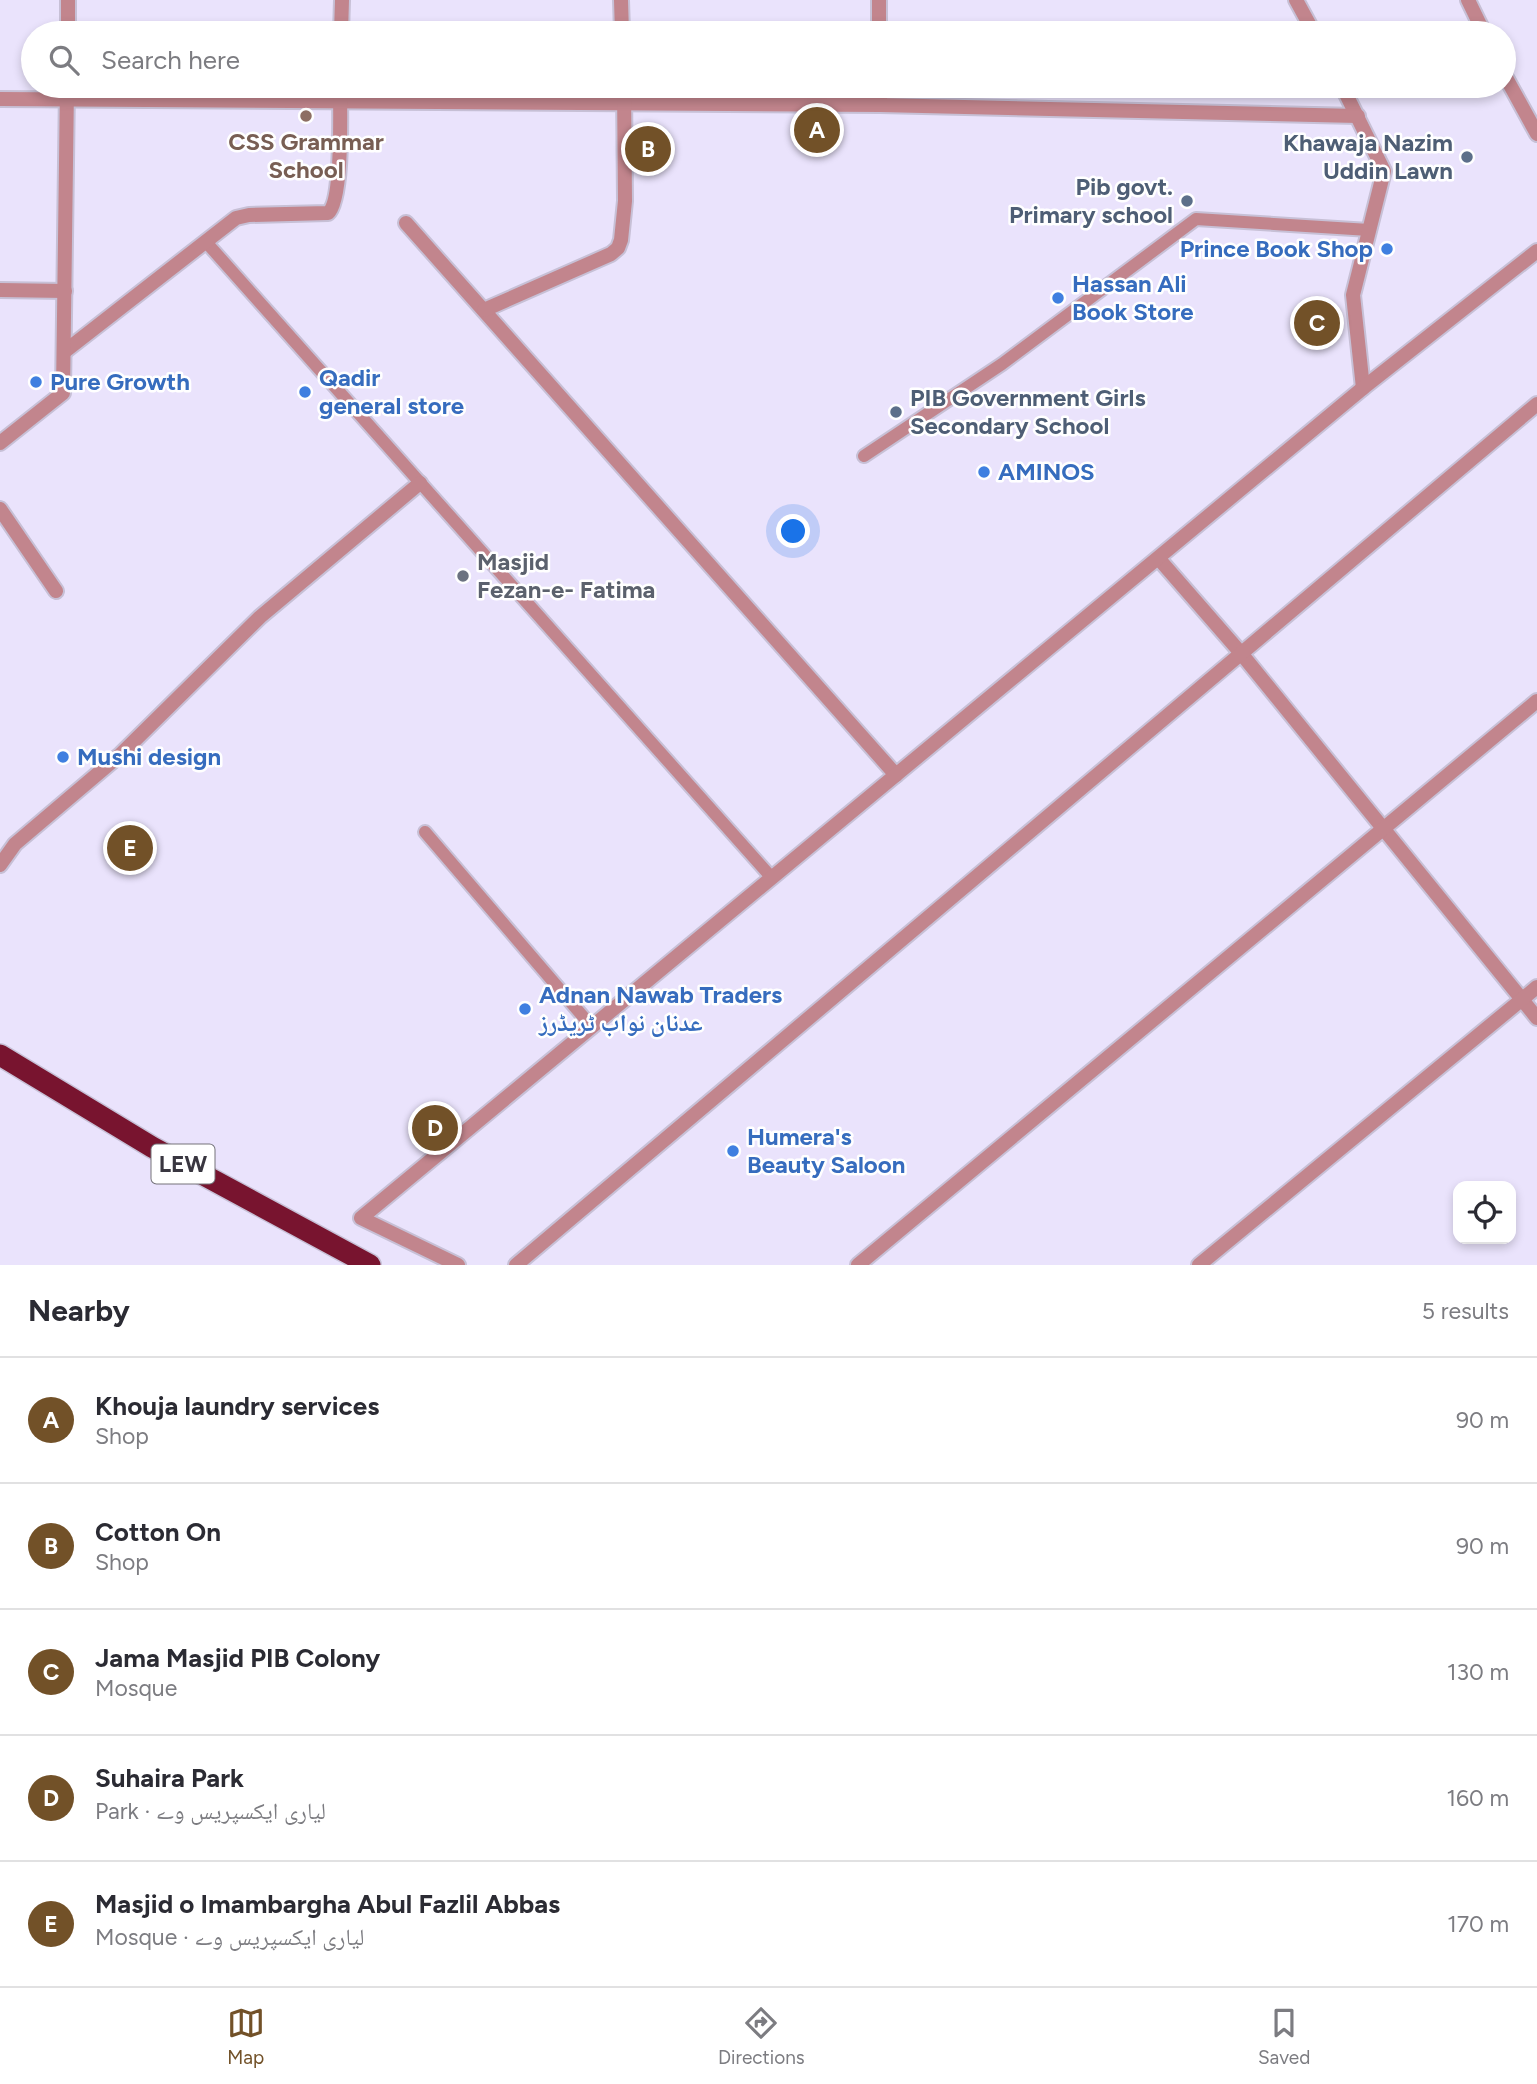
<!DOCTYPE html>
<meta charset="utf-8">
<style>
body{margin:0;font-family:Figtree,"Noto Naskh Arabic",sans-serif;background:#f2f2f3;color:#2b2b33}
.controls{position:absolute;right:21px;bottom:21px;display:grid;overflow:hidden;border-radius:14px;box-shadow:0 4px 10px #0003}
.controls button{width:63px;height:63px;display:grid;place-items:center;padding:0;border:0;border-bottom:2px solid #e1e1e2;background:#fff;color:#2b2b33;font:35px sans-serif}
.you{position:absolute;left:794px;top:532px;width:24px;height:24px;margin:-18px;border:5px solid #fff;border-radius:50%;background:#1a73e8;box-shadow:0 0 0 10px #1a73e833}
.badge{display:grid;place-items:center;width:46px;height:46px;border-radius:50%;background:#725128;color:#fff;font-size:23px;font-weight:700}
.pin{position:absolute;translate:-50% -50%;border:4px solid #fff;box-shadow:0 2px 7px #0006}
.list{margin:0;padding:0;list-style:none}
h2{display:flex;justify-content:space-between;align-items:center;height:91px;margin:0;padding:0 28px;font-size:30px}
h2 small{font-size:23px;font-weight:400;color:#7c7c81}
.list li{display:grid;grid-template-columns:46px 1fr auto;gap:21px;align-items:center;box-sizing:border-box;height:126px;padding:0 28px;border-top:2px solid #e1e1e2}
.list b{display:block;font-size:26px;white-space:nowrap}
.list p{margin:0;font-size:23px;white-space:nowrap;color:#7c7c81}
.list em{font-size:23px;font-style:normal;color:#7c7c81}
.icon{flex:none;width:38px;height:38px;fill:none;stroke:currentColor;stroke-width:2;stroke-linecap:round;stroke-linejoin:round}
.map{position:relative;flex:none;width:1537px;height:1265px;overflow:hidden}
.search{position:absolute;background:#fff;box-shadow:0 4px 10px #0003;left:21px;right:21px;top:21px;height:77px;display:flex;align-items:center;gap:18px;box-sizing:border-box;padding:0 24px;border-radius:38px;color:#7c7c81;font-size:26px}
.sheet{height:721px;background:#fff}
nav{display:flex;justify-content:space-around;align-items:center;box-sizing:border-box;height:98px;border-top:2px solid #e1e1e2;background:#fff;font-size:19px;color:#7c7c81}
nav a{display:grid;justify-items:center;gap:4px}
nav .on{color:#725128}
.map>svg:first-child{display:block}
.lines{fill:none;stroke-linecap:round;stroke-linejoin:round}
.service-casing{stroke:#c7c0d6;stroke-width:16}
.minor-casing{stroke:#c7c0d6;stroke-width:18}
.tertiary-casing{stroke:#c7c0d6;stroke-width:18}
.motorway-casing{stroke:#c7c0d6;stroke-width:24}
.service{stroke:#c2858d;stroke-width:12}
.minor{stroke:#c2858d;stroke-width:14}
.tertiary{stroke:#c2858d;stroke-width:14}
.motorway{stroke:#78142f;stroke-width:21}
.education-dot{fill:#8d6e63;stroke:#fff;stroke-width:2.5}
.service-dot{fill:#5c6f8a;stroke:#fff;stroke-width:2.5}
.shop-dot{fill:#3f7fe0;stroke:#fff;stroke-width:2.5}
.worship-dot{fill:#6b7280;stroke:#fff;stroke-width:2.5}
.labels{text-anchor:middle;stroke-width:5;stroke-linejoin:round;paint-order:stroke}
.shield{fill:#fff;stroke:#747279;stroke-width:2}
.shield-label{font-size:23px;font-weight:bold;fill:#393640}
.education-label{font-size:24px;font-weight:bold;fill:#785e54;stroke:#fff}
.service-label{font-size:24px;font-weight:bold;fill:#4e5e75;stroke:#fff;text-anchor:end}
.shop-label{font-size:24px;font-weight:bold;fill:#366cbe;stroke:#fff;text-anchor:start}
.worship-label{font-size:24px;font-weight:bold;fill:#5b616d;stroke:#fff;text-anchor:start}
</style>
<div class="map">
<svg width="1537" height="1265" viewBox="0 0 1537 1265">
<rect width="100%" height="100%" fill="#eae3fc"/>
<g class="lines">
<g class="service-casing">
<g id="service">
<path d="M206,242L772,878"/>
<path d="M864,456L1002,364L1196,219L1369,230"/>
<path d="M425,832L592,1027"/>
</g>
</g>
<g class="minor-casing">
<g id="minor">
<path d="M621,0L622,33"/>
<path d="M879,0V33"/>
<path d="M1296,0L1314,33"/>
<path d="M68,33V0"/>
<path d="M341,33L342,0"/>
<path d="M880,86V105"/>
<path d="M1342,86L1384,171L1353,295L1363,388"/>
<path d="M0,99L880,105L1358,116"/>
<path d="M406,223L896,775"/>
<path d="M0,290L65,291"/>
<path d="M484,310L611,254L618,248L621,240L625,201L624,86"/>
<path d="M64,352L236,218L249,215L328,213C343,201 340,109 340,86"/>
<path d="M0,443L63,393L67,86"/>
<path d="M0,509L56,591"/>
<path d="M1159,559L1240,652L1537,1018"/>
<path d="M0,865L15,844L121,754L260,617L420,483"/>
<path d="M458,1265L361,1218L1363,388L1537,251"/>
<path d="M516,1265L1537,404"/>
<path d="M858,1265L1537,701"/>
<path d="M1199,1265L1537,987"/>
</g>
</g>
<g class="tertiary-casing">
<g id="tertiary">
<path d="M1468,0L1484,33"/>
<path d="M1504,74L1537,134"/>
</g>
</g>
<g class="motorway-casing">
<path id="motorway" d="M0,1055L152,1147L370,1265"/>
</g>
<use href="#service" class="service"/>
<use href="#minor" class="minor"/>
<use href="#tertiary" class="tertiary"/>
<use href="#motorway" class="motorway"/>
</g>
<circle class="education-dot" cx="306" cy="116" r="7"/>
<g class="service-dot">
<circle cx="1467" cy="157" r="7"/>
<circle cx="1187" cy="201" r="7"/>
<circle cx="896" cy="412" r="7"/>
</g>
<g class="shop-dot">
<circle cx="1387" cy="249" r="7"/>
<circle cx="1058" cy="298" r="7"/>
<circle cx="36" cy="382" r="7"/>
<circle cx="305" cy="392" r="7"/>
<circle cx="984" cy="472" r="7"/>
<circle cx="63" cy="757" r="7"/>
<circle cx="525" cy="1009" r="7"/>
<circle cx="733" cy="1151" r="7"/>
</g>
<circle class="worship-dot" cx="463" cy="576" r="7"/>
<g class="labels">
<rect class="shield" x="151.5" y="1144.5" width="63" height="39" rx="5"/>
<g class="shield-label">
<text x="183" y="1172">LEW</text>
</g>
<g class="education-label">
<text x="306" y="150">CSS Grammar<tspan x="306" dy="28">School</tspan></text>
</g>
<g class="service-label">
<text x="1453" y="151">Khawaja Nazim<tspan x="1453" dy="28">Uddin Lawn</tspan></text>
<text x="1173" y="195">Pib govt.<tspan x="1173" dy="28">Primary school</tspan></text>
<text x="910" y="406" text-anchor="start">PIB Government Girls<tspan x="910" dy="28">Secondary School</tspan></text>
</g>
<g class="shop-label">
<text x="1373" y="257" text-anchor="end">Prince Book Shop</text>
<text x="1072" y="292">Hassan Ali<tspan x="1072" dy="28">Book Store</tspan></text>
<text x="319" y="386">Qadir<tspan x="319" dy="28">general store</tspan></text>
<text x="50" y="390">Pure Growth</text>
<text x="998" y="480">AMINOS</text>
<text x="77" y="765">Mushi design</text>
<text x="539" y="1003">Adnan Nawab Traders<tspan x="539" dy="28">عدنان نواب ٹریڈرز</tspan></text>
<text x="747" y="1145">Humera's<tspan x="747" dy="28">Beauty Saloon</tspan></text>
</g>
<g class="worship-label">
<text x="477" y="570">Masjid<tspan x="477" dy="28">Fezan-e- Fatima</tspan></text>
</g>
</g>
</svg>
<div class="controls">
<button><svg class="icon" aria-label="locate" viewBox="0 0 24 24"><circle cx="12" cy="12" r="6"/><path d="M12 2v4M12 18v4M2 12h4M18 12h4"/></svg></button>
</div>
<div class="you"></div>
<div class="pin badge" style="left:817px;top:130px">A</div>
<div class="pin badge" style="left:648px;top:149px">B</div>
<div class="pin badge" style="left:1317px;top:323px">C</div>
<div class="pin badge" style="left:435px;top:1128px">D</div>
<div class="pin badge" style="left:130px;top:848px">E</div>
<div class="search"><svg class="icon" aria-label="search" viewBox="0 0 24 24"><circle cx="10" cy="10" r="6"/><path d="M15 15l6 6"/></svg>Search here</div>
</div>
<section class="sheet">
<h2>Nearby<small>5 results</small></h2>
<ul class="list">
<li><span class="badge">A</span><div><b>Khouja laundry services</b><p>Shop</p></div><em>90 m</em></li>
<li><span class="badge">B</span><div><b>Cotton On</b><p>Shop</p></div><em>90 m</em></li>
<li><span class="badge">C</span><div><b>Jama Masjid PIB Colony</b><p>Mosque</p></div><em>130 m</em></li>
<li><span class="badge">D</span><div><b>Suhaira Park</b><p>Park · لیاری ایکسپریس وے</p></div><em>160 m</em></li>
<li><span class="badge">E</span><div><b>Masjid o Imambargha Abul Fazlil Abbas</b><p>Mosque · لیاری ایکسپریس وے</p></div><em>170 m</em></li>
</ul>
</section>
<nav>
<a class="on"><svg class="icon" aria-label="map" viewBox="0 0 24 24"><path d="M3 6l6-2 6 2 6-2v14l-6 2-6-2-6 2zM9 4v14M15 6v14"/></svg>Map</a>
<a><svg class="icon" aria-label="directions" viewBox="0 0 24 24"><path d="M12 3l9 9-9 9-9-9zM9 14v-3h6M13 9l2 2-2 2"/></svg>Directions</a>
<a><svg class="icon" aria-label="saved" viewBox="0 0 24 24"><path d="M7 4h10v16l-5-4-5 4z"/></svg>Saved</a>
</nav>
